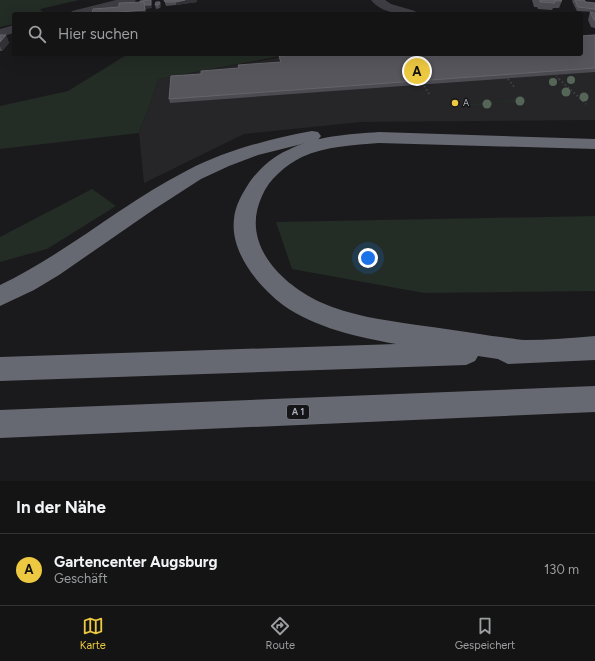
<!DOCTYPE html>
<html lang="de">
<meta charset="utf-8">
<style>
body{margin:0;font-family:Figtree,sans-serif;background:#1d1d1e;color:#f1f3f6}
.you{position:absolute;left:368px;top:258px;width:14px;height:14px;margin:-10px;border:3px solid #fff;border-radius:50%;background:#1a73e8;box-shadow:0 0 0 6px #1a73e833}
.badge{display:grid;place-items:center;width:26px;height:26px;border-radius:50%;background:#edc841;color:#111;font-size:13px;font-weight:700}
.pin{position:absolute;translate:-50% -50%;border:2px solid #fff;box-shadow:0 1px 4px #0006}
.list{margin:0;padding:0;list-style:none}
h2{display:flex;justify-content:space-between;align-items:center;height:52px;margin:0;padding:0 16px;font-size:17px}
h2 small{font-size:13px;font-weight:400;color:#9d9ea0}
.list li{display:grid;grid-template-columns:26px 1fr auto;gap:12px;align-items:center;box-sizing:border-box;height:72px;padding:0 16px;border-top:1px solid #333334}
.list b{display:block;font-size:15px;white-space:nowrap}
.list p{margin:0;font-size:13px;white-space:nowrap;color:#9d9ea0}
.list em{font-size:13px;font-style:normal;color:#9d9ea0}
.icon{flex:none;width:22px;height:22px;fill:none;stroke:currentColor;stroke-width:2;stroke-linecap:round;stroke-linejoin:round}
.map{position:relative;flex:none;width:595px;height:481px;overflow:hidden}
.search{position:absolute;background:#141415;box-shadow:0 4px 16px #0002;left:12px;right:12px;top:12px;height:44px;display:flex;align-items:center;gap:10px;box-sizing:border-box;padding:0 14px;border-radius:4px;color:#9d9ea0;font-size:15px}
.sheet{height:124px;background:#141415}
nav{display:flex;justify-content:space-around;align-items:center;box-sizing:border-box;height:56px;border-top:1px solid #333334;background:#141415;font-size:11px;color:#9d9ea0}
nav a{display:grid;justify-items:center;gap:2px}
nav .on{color:#edc841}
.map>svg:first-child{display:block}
.built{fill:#262629}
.green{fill:#242c26}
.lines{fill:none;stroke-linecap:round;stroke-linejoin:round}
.path-far1{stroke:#414248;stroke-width:1.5;stroke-dasharray:1 2;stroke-linecap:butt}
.path{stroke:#414248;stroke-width:2;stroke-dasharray:1.5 2.5;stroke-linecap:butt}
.minor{fill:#3d3d43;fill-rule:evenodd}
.highway{fill:#676972;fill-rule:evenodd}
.tree{fill:#556658}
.wall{fill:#4b4b51}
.shaded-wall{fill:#333337}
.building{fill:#56565c;stroke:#64646b}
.poi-dot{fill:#edc841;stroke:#151517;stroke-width:1.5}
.labels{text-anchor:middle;stroke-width:3;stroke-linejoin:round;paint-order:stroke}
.far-poi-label{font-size:9px;fill:#adafbb;stroke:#151517;text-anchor:start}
.shield{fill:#151517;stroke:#7f818a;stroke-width:1}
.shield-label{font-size:9px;font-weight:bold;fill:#adafbb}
</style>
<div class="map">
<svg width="595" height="481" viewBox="0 0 595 481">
<rect width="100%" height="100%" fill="#1a1a1c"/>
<path class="built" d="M595,34V120L361,122L244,134L144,183L139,133L159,79L298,54H581V35Z"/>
<g class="green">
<path d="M0,0H79L40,9L44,14H14V24L0,27Z"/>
<path d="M128,54H291L159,79L139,133L0,149V106L68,91Z"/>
<path d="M521,99L526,104L518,102H493V105L448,106Z"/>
<path d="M92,189L116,206L47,249L0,262V237Z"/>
<path d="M595,216V291L424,293L292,269L276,222Z"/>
</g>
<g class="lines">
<path class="path-far1" d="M556,76L560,80"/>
<g class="path">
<path d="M508,79L515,88"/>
<path d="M559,79L586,104"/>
<path d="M424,86L430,95"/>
</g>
<g class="minor">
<path d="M116,0H136L134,3L90,14H70L72,11Z"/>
<path d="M371,0H385L391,4L415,11L417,14C401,14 382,14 371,0Z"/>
<path d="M14,25V33L0,37V29Z"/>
</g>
<g class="highway">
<path d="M312,131L318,132L321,136L318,140L258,155L229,166L201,179L153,210L59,275L34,290L0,306V285C67,253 123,203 188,170C227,150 269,139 312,131Z"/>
<path d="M379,132L595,139V149L379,143C354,145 326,146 302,157C286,165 269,179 262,196C240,243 280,283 320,302C350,316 385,320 417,325C442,328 467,332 492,336C503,337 515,339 525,340C548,340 572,338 595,336V360L508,364L498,359L478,356L475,361L466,365L0,381V357L396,344C358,337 315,328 283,305C258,286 230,252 234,219C235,206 242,194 249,183C259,169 272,157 288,150C315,136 349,134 379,132Z"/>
<path d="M595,386V412L0,438V410Z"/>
</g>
</g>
<g class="tree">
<circle cx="571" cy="80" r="4"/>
<circle cx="553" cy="82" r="4"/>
<circle cx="566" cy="92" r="4.5"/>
<circle cx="584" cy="97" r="4.5"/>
<circle cx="520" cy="101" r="4.5"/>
<circle cx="487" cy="104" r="4.5"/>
</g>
<g class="wall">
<path d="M164,0H197V2L176,5L166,6Z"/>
<path d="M532,0H561L562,1L559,8H553L552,10L538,9L537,7H534Z"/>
<path d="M573,0H584L586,2L595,3V12L577,11L572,1Z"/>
<path d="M160,2L161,5L160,8L156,9L155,5Z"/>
<path d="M590,12L595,13V28L591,27L588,20Z"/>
<path d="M0,35H6L9,43L2,51H0Z"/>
<path d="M595,35V72L170,103L169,99L201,74L280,62L279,56L581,54Z"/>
</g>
<g class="shaded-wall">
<path d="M151,0L152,8L146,9V14H119V12L141,9Z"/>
<path d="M185,0H197V2L176,5V2Z"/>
<path d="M160,2L161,5L160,8L159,5Z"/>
<path d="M6,35L9,43L2,51L0,46V42Z"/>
</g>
<g class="building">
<path d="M151,0V5H145L144,2H140V1Z"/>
<path d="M164,0H185L176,2H165Z"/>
<path d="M540,0H561L562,1H554L555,3L540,2Z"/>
<path d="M575,0H584L586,2L595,3V9L578,7Z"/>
<path d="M144,2L145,10L119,12V14H92L93,9L119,7V3Z"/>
<path d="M156,2H160L159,5H155Z"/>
<path d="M590,12L595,13V20H594Z"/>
<path d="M0,35H6L0,42Z"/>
<path d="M595,35V68L169,99L171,76L201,74V71L239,68L238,65L281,62L279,56L311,54H581V36Z"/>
</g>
<circle class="poi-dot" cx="455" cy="103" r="4"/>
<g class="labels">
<g class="far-poi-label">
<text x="463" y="106">A</text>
</g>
<rect class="shield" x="287" y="405" width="22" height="14" rx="3"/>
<g class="shield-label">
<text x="298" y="415">A 1</text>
</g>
</g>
</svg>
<div class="you"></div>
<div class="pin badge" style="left:417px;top:71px">A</div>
<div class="search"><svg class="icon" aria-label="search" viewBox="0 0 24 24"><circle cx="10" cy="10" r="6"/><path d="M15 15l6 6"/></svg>Hier suchen</div>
</div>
<section class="sheet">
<h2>In der Nähe<small></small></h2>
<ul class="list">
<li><span class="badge">A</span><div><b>Gartencenter Augsburg</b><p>Geschäft</p></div><em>130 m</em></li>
</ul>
</section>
<nav>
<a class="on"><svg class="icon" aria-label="map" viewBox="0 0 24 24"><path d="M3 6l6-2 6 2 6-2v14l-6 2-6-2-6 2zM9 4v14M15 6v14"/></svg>Karte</a>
<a><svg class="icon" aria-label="directions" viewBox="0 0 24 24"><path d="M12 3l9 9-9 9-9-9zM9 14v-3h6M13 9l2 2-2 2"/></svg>Route</a>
<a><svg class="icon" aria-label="saved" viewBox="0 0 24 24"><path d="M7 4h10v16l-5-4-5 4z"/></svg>Gespeichert</a>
</nav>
